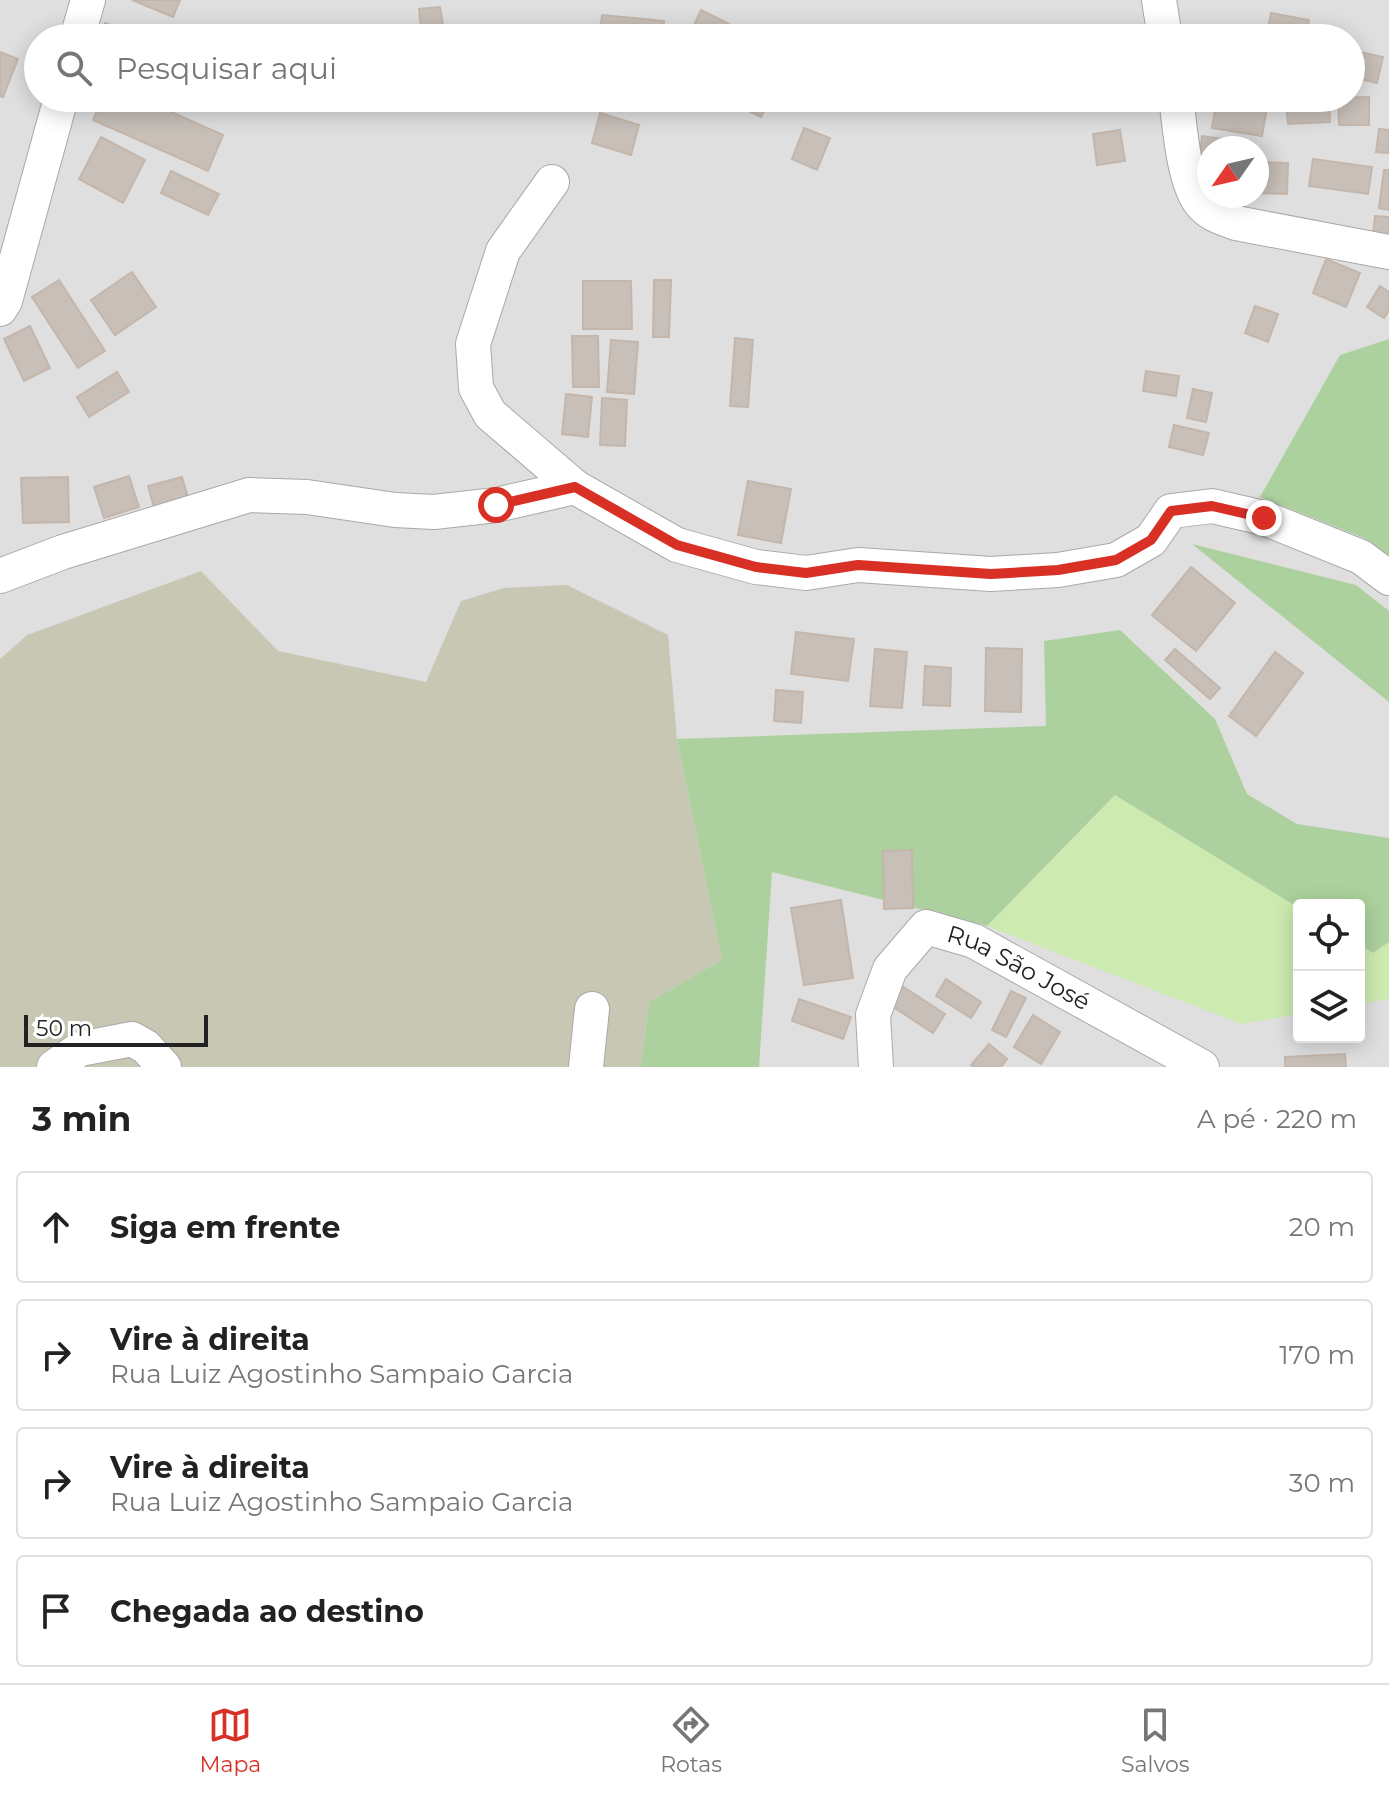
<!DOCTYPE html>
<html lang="pt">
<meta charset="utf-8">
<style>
body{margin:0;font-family:Montserrat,sans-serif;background:#f2f2f2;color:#222}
.controls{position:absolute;right:24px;bottom:24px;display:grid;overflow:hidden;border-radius:8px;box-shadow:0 4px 20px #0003}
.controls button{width:72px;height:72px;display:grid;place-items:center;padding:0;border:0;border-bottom:2px solid #e0e0e0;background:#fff;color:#222;font:40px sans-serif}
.compass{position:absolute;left:1197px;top:136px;width:72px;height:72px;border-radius:50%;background:#fff;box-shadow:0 4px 20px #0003;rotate:236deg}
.scale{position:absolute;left:24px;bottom:20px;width:184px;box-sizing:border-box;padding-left:8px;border:4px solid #222;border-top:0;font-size:22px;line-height:28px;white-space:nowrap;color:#222;-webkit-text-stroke:6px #fff;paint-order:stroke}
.stop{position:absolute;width:24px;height:24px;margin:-18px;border:6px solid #d93025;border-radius:50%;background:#fff}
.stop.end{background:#d93025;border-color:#fff;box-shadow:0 2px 8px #0008}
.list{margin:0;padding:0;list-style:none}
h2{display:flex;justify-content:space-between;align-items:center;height:104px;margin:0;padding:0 32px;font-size:34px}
h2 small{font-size:26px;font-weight:400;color:#767676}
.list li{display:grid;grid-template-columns:52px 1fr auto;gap:24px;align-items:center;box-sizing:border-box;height:112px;margin:0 16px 16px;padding:0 16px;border:2px solid #e0e0e0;border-radius:8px}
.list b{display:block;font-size:30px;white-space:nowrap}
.list p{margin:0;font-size:26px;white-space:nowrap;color:#767676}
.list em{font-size:26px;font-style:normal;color:#767676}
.icon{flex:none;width:44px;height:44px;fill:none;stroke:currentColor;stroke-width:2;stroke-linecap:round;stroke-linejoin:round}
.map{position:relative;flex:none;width:1389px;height:1067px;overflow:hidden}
.search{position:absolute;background:#fff;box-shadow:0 4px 20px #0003;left:24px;right:24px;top:24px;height:88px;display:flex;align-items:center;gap:20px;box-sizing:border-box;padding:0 28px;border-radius:44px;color:#767676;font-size:30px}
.sheet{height:616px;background:#fff}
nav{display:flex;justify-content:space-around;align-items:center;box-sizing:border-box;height:112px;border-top:2px solid #e0e0e0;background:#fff;font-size:22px;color:#767676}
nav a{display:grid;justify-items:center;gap:4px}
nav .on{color:#d93025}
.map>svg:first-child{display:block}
.residential{fill:#e0dfdf;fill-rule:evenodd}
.construction{fill:#c7c7b4}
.grass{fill:#cdebb0}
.forest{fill:#add19e}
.building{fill:#c7bfb8;stroke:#c4b6ab;stroke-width:2}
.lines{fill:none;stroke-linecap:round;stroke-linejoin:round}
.minor-casing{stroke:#a9a9a9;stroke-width:36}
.minor{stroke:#fff;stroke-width:34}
.route{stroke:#d93025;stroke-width:10}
.labels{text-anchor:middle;stroke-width:7;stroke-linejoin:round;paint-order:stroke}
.street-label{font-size:24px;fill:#222;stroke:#fff}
</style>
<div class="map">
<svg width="1389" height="1067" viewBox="0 0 1389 1067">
<rect width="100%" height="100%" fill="#f2efe9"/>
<path class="residential" d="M0,0H1389V1067H0ZM38,38H1351V98H38ZM1209,148H1257V196H1209ZM1299,905H1359V1037H1299Z"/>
<path class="construction" d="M201,571L278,651L426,682L461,601L504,588L567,585L668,635L677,739L722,960L649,1002L641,1067H0V659L27,635Z"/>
<g class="grass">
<path d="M1115,795L1299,908V1014L1242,1024L987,926Z"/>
<path d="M1389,942V999L1359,1004V944L1373,953Z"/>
</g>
<g class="forest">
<path d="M1389,339V557L1364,538L1260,497L1340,355Z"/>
<path d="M1192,544L1356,585L1389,611V702Z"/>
<path d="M1120,630L1215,719L1247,794L1297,824L1389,838V942L1373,953L1359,944V905H1299V908L1115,795L987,926L772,872L759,1067H641L649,1002L722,960L677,739L1046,726L1044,641Z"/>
</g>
<g class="building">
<path d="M132,0H180L173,17Z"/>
<path d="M440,7L445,38H422L419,9Z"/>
<path d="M701,10L731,25L725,38H688Z"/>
<path d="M1271,13L1309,20L1306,38L1267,34Z"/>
<path d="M602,15L664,21L662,38H599Z"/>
<path d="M105,23L140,35L139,38H100Z"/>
<path d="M1351,50L1383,57L1377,83L1351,77Z"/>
<path d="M0,52L18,59L3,97L0,96Z"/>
<path d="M1369,97V125H1339L1338,98Z"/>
<path d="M103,98H140L223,135L208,171L93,120Z"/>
<path d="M188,98H213L211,108L187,103Z"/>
<path d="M731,98H769L770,99L761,117L729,102Z"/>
<path d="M1048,98H1078V108L1048,107Z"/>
<path d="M1217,98H1241L1268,102L1262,136L1212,128Z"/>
<path d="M1329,98L1330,122L1288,124L1286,100Z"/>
<path d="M600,113L639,125L631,155L592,143Z"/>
<path d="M804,128L830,138L817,170L792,159Z"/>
<path d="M1379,129L1389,130V153L1376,152Z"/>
<path d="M1120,130L1125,161L1097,165L1093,134Z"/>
<path d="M1202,136L1229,140L1228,148H1209V164L1199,163Z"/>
<path d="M101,137L145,160L123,203L79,179Z"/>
<path d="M1313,159L1372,167L1368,194L1309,186Z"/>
<path d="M1257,162L1288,163L1287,194L1257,193Z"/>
<path d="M1384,170H1389V210L1379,208Z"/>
<path d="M171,171L219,194L208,215L161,193Z"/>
<path d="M1375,216L1389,217V237L1373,235Z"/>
<path d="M1326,259L1360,273L1346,307L1313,293Z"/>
<path d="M132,272L156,307L115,335L91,300Z"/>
<path d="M59,280L105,351L78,368L32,297Z"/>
<path d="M654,280H671L669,337H653Z"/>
<path d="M583,281H631L632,329H583Z"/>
<path d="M1380,286L1389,292V310L1384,318L1367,307Z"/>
<path d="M1255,306L1278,314L1268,342L1245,333Z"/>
<path d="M30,326L50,368L24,381L4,339Z"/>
<path d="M572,336H598L599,387H573Z"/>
<path d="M735,338L753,340L748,407L730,406Z"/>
<path d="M611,340L638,342L634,394L607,392Z"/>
<path d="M1146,371L1179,376L1176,396L1143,391Z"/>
<path d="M117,372L129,392L89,417L77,397Z"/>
<path d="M1193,389L1212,393L1206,422L1187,418Z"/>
<path d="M566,394L592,397L588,437L562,434Z"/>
<path d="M602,398L627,400L625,446L600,445Z"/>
<path d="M1174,425L1209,433L1203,455L1169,447Z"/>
<path d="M129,476L139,507L104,518L94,487Z"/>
<path d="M68,477L69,522L23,523L21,478Z"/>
<path d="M182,477L191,508L157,518L148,486Z"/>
<path d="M748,481L791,489L781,543L738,535Z"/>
<path d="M1191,567L1235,603L1196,651L1152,615Z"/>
<path d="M796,632L854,639L848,681L791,674Z"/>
<path d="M986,648L1022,649L1021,712L985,711Z"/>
<path d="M875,649L907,652L902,708L870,706Z"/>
<path d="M1175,649L1220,688L1210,699L1165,660Z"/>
<path d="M1275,652L1303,673L1256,736L1229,716Z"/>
<path d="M925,666L951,668L950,706L923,705Z"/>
<path d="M776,690L803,692L801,723L774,721Z"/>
<path d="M912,850L913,908L884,909L883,851Z"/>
<path d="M841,900L853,978L804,985L791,908Z"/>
<path d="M946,979L981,1002L971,1018L936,996Z"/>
<path d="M899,984L945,1014L933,1033L887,1003Z"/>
<path d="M1011,991L1026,998L1006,1037L992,1030Z"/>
<path d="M799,999L851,1017L843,1039L792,1021Z"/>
<path d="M1033,1015L1060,1032L1041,1064L1014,1047Z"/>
<path d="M989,1044L1007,1059L1001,1067H974L971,1065Z"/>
<path d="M1345,1054L1346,1067H1285V1057Z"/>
</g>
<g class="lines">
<g class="minor-casing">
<g id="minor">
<path d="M1159,0L1165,38"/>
<path d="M77,38L88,0"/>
<path d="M1176,98C1180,127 1183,177 1199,201C1208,214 1222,218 1236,223L1389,252"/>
<path d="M552,182L503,251L473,344L476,388L490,414L575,487L677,545L756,567L806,573L858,565L991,574L1058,570L1116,560L1151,540L1171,511L1212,506L1264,518L1361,557L1389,578"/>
<path d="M0,309L5,301L61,98"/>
<path d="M0,576L63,552L249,495L307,497L395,510L434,512L496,505L575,487"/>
<path d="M54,1067L80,1049L132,1039L146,1047L164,1067"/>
<path d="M586,1067L592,1009"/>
<path id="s1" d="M876,1067L873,1015L890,969L926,927L974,941L1202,1067"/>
</g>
</g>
<use href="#minor" class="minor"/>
</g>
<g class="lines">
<path class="route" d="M496,505L575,487L677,545L756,567L806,573L858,565L991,574L1058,570L1116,560L1151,540L1171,511L1212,506L1264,518"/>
</g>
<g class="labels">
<g class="street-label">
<text dy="8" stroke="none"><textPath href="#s1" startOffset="258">Rua São José</textPath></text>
</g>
</g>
</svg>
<div class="controls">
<button><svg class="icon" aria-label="locate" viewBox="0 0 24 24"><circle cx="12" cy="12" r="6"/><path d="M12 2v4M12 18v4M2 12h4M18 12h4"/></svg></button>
<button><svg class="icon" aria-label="layers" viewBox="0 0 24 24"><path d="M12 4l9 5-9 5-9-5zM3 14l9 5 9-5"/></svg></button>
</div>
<svg class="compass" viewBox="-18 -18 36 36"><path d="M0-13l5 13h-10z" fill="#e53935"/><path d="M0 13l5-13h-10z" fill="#767676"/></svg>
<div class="scale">50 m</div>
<div class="stop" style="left:496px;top:505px"></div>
<div class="stop end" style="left:1264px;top:518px"></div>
<div class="search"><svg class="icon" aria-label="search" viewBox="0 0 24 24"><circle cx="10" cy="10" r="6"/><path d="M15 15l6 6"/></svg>Pesquisar aqui</div>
</div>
<section class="sheet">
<h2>3 min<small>A pé · 220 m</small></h2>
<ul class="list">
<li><svg class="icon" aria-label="ahead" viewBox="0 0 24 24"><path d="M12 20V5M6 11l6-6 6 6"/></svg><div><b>Siga em frente</b></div><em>20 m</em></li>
<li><svg class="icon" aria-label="right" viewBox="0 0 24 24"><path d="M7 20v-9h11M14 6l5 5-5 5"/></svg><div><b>Vire à direita</b><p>Rua Luiz Agostinho Sampaio Garcia</p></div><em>170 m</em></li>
<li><svg class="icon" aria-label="right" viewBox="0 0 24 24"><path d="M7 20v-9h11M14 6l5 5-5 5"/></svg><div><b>Vire à direita</b><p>Rua Luiz Agostinho Sampaio Garcia</p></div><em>30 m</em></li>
<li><svg class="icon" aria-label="arrive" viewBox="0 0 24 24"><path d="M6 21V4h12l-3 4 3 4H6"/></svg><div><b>Chegada ao destino</b></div></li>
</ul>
</section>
<nav>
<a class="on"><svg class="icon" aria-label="map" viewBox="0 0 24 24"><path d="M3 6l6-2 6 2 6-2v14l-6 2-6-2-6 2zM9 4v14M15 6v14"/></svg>Mapa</a>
<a><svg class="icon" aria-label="directions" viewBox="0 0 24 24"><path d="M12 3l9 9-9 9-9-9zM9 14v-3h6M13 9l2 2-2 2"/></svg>Rotas</a>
<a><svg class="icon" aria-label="saved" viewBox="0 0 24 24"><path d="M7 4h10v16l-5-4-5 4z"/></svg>Salvos</a>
</nav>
